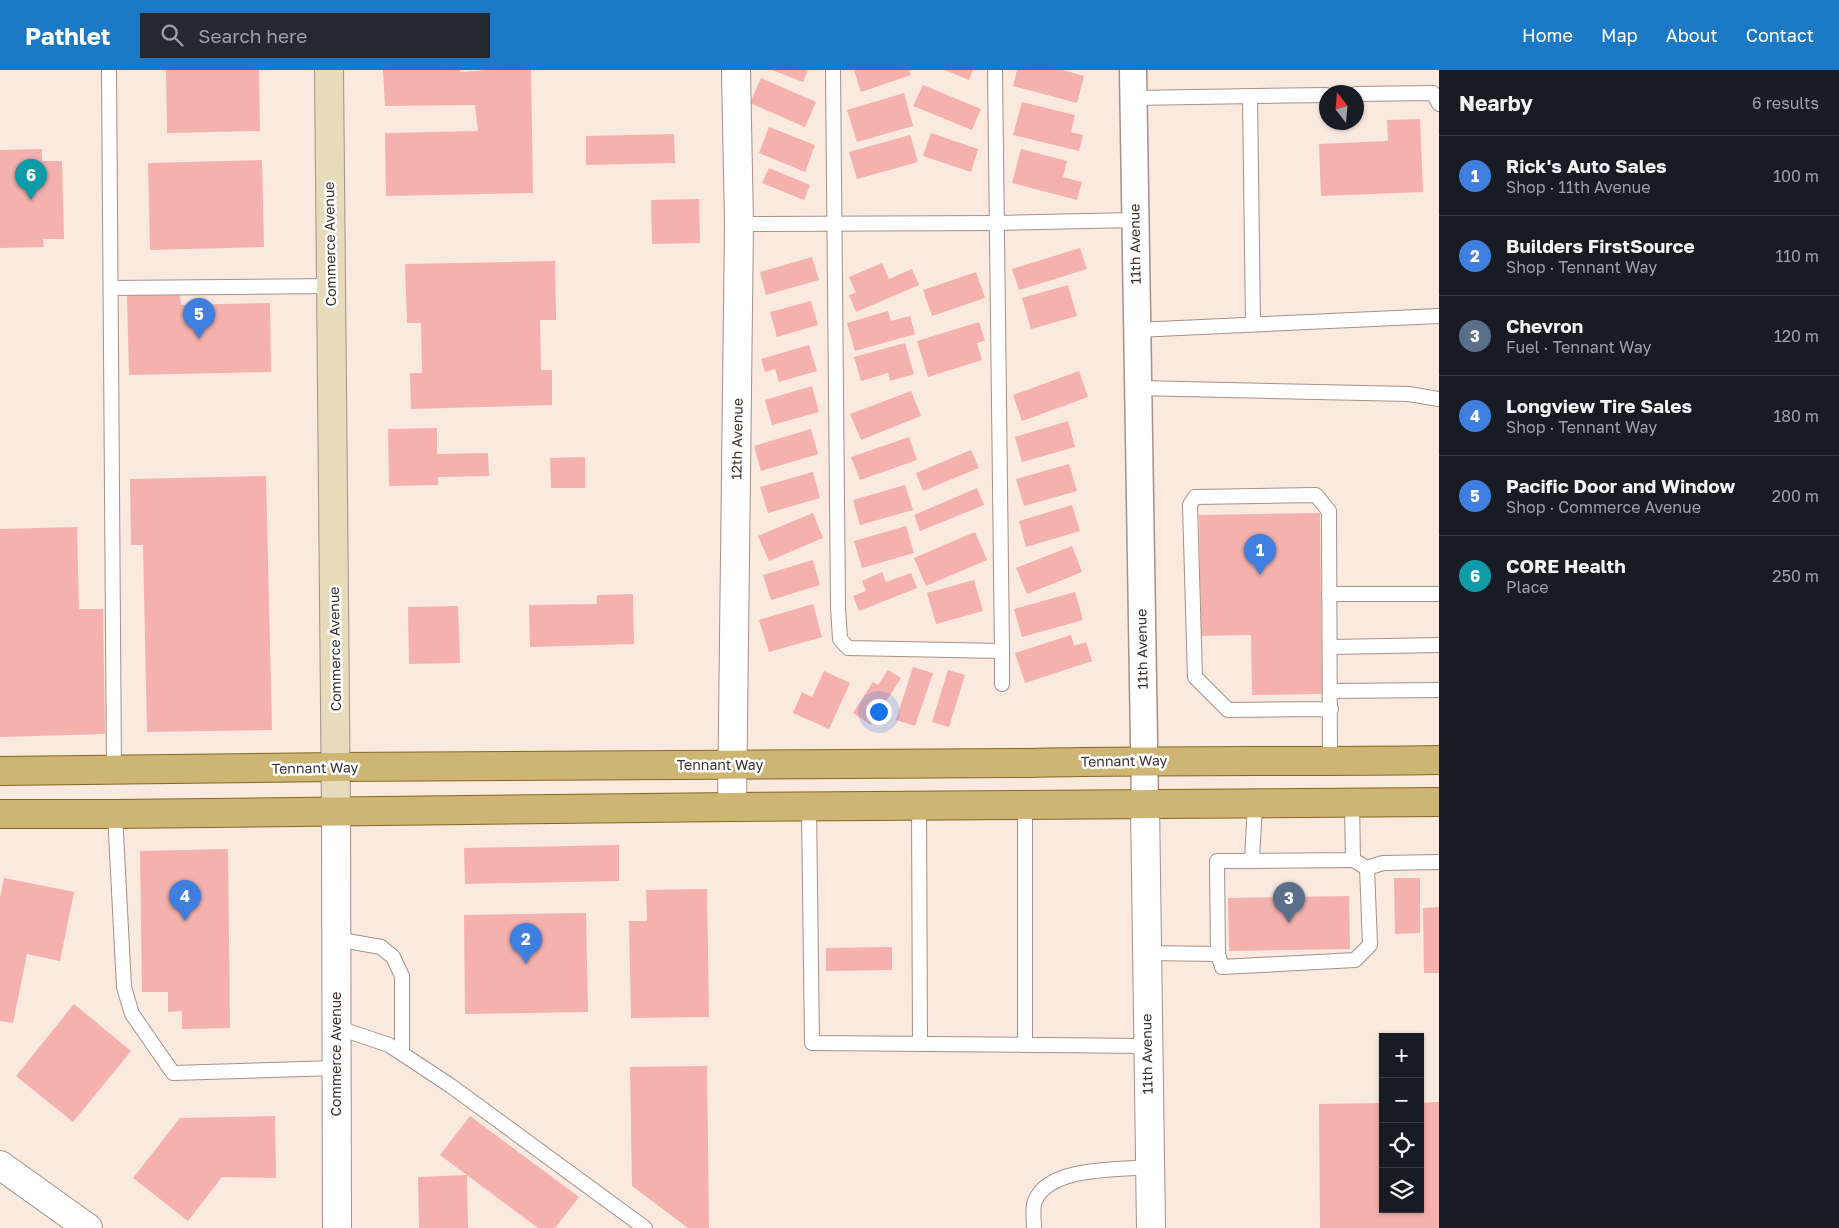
<!DOCTYPE html>
<meta charset="utf-8">
<style>
body{margin:0;font-family:"Golos Text",sans-serif;background:#242831;color:#f1f3f6}
.controls{position:absolute;right:15px;bottom:15px;display:grid;overflow:hidden;border-radius:0px;box-shadow:0 1px 4px #0004}
.controls button{width:45px;height:45px;display:grid;place-items:center;padding:0;border:0;border-bottom:1px solid #363941;background:#171b24;color:#f1f3f6;font:25px sans-serif}
.compass{position:absolute;left:1319px;top:15px;width:45px;height:45px;border-radius:50%;background:#171b24;box-shadow:0 1px 4px #0004;rotate:344deg}
.you{position:absolute;left:878px;top:641px;width:18px;height:18px;margin:-12px;border:4px solid #fff;border-radius:50%;background:#1a73e8;box-shadow:0 0 0 8px #1a73e833}
.badge{display:grid;place-items:center;width:32px;height:32px;border-radius:50%;background:#1c79c5;color:#fff;font-size:16px;font-weight:700}
.pin{position:absolute;translate:-50% -41px;filter:drop-shadow(0 1px 2px #0008)}
.pin::after{content:'';position:absolute;top:26px;width:18px;height:15px;background:inherit;clip-path:polygon(0 0,100% 0,50% 100%)}
.list{margin:0;padding:0;list-style:none}
h2{display:flex;justify-content:space-between;align-items:center;height:65px;margin:0;padding:0 20px;font-size:21px}
h2 small{font-size:16px;font-weight:400;color:#9ea1a6}
.list li{display:grid;grid-template-columns:32px 1fr auto;gap:15px;align-items:center;box-sizing:border-box;height:80px;padding:0 20px;border-top:1px solid #363941}
.list b{display:block;font-size:19px;white-space:nowrap}
.list p{margin:0;font-size:16px;white-space:nowrap;color:#9ea1a6}
.list em{font-size:16px;font-style:normal;color:#9ea1a6}
.icon{flex:none;width:28px;height:28px;fill:none;stroke:currentColor;stroke-width:2;stroke-linecap:round;stroke-linejoin:round}
.map{position:relative;flex:none;width:1439px;height:1158px;overflow:hidden}
header{display:flex;align-items:center;gap:30px;box-sizing:border-box;height:70px;padding:0 25px;background:#1c79c5;color:#fff}
header strong{font-size:24px}
nav{display:flex;gap:28px;margin-inline-start:auto;font-size:18px}
.search{width:350px;height:45px;background:#242831;display:flex;align-items:center;gap:12px;box-sizing:border-box;padding:0 18px;border-radius:0px;color:#9ea1a6;font-size:19px}
main{display:flex}
aside{flex:1;background:#171b24}
.map>svg:first-child{display:block}
.building{fill:#f4b1ae}
.lines{fill:none;stroke-linecap:round;stroke-linejoin:round}
.service-casing{stroke:#a29288;stroke-width:16}
.minor-casing{stroke:#a29288;stroke-width:29}
.tertiary-casing{stroke:#a29288;stroke-width:30}
.secondary-casing{stroke:#a29288;stroke-width:30}
.primary-casing{stroke:#846920;stroke-width:30}
.service{stroke:#fff;stroke-width:14}
.minor{stroke:#fff;stroke-width:26}
.tertiary{stroke:#fff;stroke-width:28}
.secondary{stroke:#e6dbba;stroke-width:28}
.primary{stroke:#cdb674;stroke-width:28}
.labels{text-anchor:middle;stroke-width:5;stroke-linejoin:round;paint-order:stroke}
.street-label{font-size:14px;fill:#39322e;stroke:#fff}
</style>
<header>
<strong>Pathlet</strong>
<div class="search"><svg class="icon" aria-label="search" viewBox="0 0 24 24"><circle cx="10" cy="10" r="6"/><path d="M15 15l6 6"/></svg>Search here</div>
<nav><a>Home</a><a>Map</a><a>About</a><a>Contact</a></nav>
</header>
<main>
<div class="map">
<svg width="1439" height="1158" viewBox="0 0 1439 1158">
<rect width="100%" height="100%" fill="#fae9de"/>
<g class="building">
<path d="M166,0H259L260,61L167,63Z"/>
<path d="M383,0H460V2L490,0H531L533,123L386,126L385,63L478,61L475,35L385,36Z"/>
<path d="M772,0H808L803,12Z"/>
<path d="M854,0H909L911,5L861,22Z"/>
<path d="M945,0H973L969,10Z"/>
<path d="M1017,0H1063L1084,6L1077,33L1013,16Z"/>
<path d="M761,8L816,32L805,57L750,33Z"/>
<path d="M923,15L981,39L972,60L913,36Z"/>
<path d="M904,23L913,56L857,72L847,40Z"/>
<path d="M1022,32L1075,45L1071,62L1083,65L1079,81L1013,65Z"/>
<path d="M1420,49L1423,122L1321,126L1319,74L1388,71L1387,50Z"/>
<path d="M769,57L815,75L805,102L759,83Z"/>
<path d="M931,63L978,79L971,102L923,86Z"/>
<path d="M674,64L675,93L586,95V66Z"/>
<path d="M910,65L918,92L857,109L849,82Z"/>
<path d="M42,79V91H62L64,169H43L44,177L0,178V80Z"/>
<path d="M1021,79L1067,91L1063,107L1082,112L1077,130L1012,113Z"/>
<path d="M262,90L264,177L150,180L148,93Z"/>
<path d="M769,98L810,115L804,130L762,113Z"/>
<path d="M699,129L700,173L652,174L651,130Z"/>
<path d="M1080,178L1087,199L1019,220L1012,199Z"/>
<path d="M812,187L819,210L766,225L760,202Z"/>
<path d="M555,191L556,250H540L541,300H552V335L411,339L410,303H422L421,253H407L405,194Z"/>
<path d="M882,193L889,209L912,199L919,215L856,242L849,225L856,223L849,207Z"/>
<path d="M976,202L985,228L932,246L923,220Z"/>
<path d="M1068,215L1077,246L1031,259L1022,228Z"/>
<path d="M180,225L181,235L270,233L271,302L129,305L127,226Z"/>
<path d="M811,231L818,255L777,267L770,242Z"/>
<path d="M888,241L891,251L910,246L915,264L855,281L847,253Z"/>
<path d="M979,252L985,271L977,273L982,290L928,307L917,271Z"/>
<path d="M905,273L914,304L890,311L888,303L861,311L854,287Z"/>
<path d="M809,275L817,301L779,312L775,299L765,302L761,289Z"/>
<path d="M1079,301L1088,327L1022,351L1013,325Z"/>
<path d="M812,316L819,342L772,355L765,330Z"/>
<path d="M911,321L921,346L861,370L850,344Z"/>
<path d="M1068,351L1075,377L1022,392L1015,367Z"/>
<path d="M437,358V384L488,383L489,406L438,407V415L389,416L388,359Z"/>
<path d="M811,359L818,384L761,401L754,376Z"/>
<path d="M909,367L917,390L860,410L851,387Z"/>
<path d="M971,380L979,398L923,421L916,403Z"/>
<path d="M585,387V418H551L550,388Z"/>
<path d="M1069,394L1077,421L1024,436L1016,409Z"/>
<path d="M813,402L820,428L768,443L760,417Z"/>
<path d="M266,406L272,660L147,662L143,475H131L130,409Z"/>
<path d="M905,415L913,440L860,455L853,430Z"/>
<path d="M977,418L984,435L920,461L914,445Z"/>
<path d="M1072,435L1080,461L1026,477L1019,451Z"/>
<path d="M813,443L823,468L769,491L758,466Z"/>
<path d="M1320,443L1322,624L1252,625L1251,565L1201,566L1199,445Z"/>
<path d="M906,456L914,483L862,498L854,471Z"/>
<path d="M77,457L79,539H103L105,664L0,667V459Z"/>
<path d="M975,462L987,490L926,516L914,488Z"/>
<path d="M1072,476L1082,502L1027,524L1016,498Z"/>
<path d="M813,490L820,515L771,530L763,505Z"/>
<path d="M882,502L886,512L911,503L917,518L859,541L853,526L866,521L862,511Z"/>
<path d="M974,510L983,541L936,554L927,523Z"/>
<path d="M1075,522L1083,550L1022,567L1014,539Z"/>
<path d="M633,524L634,574L530,577L529,535L597,534V525Z"/>
<path d="M813,534L822,567L769,582L759,550Z"/>
<path d="M458,536L460,593L409,594L408,537Z"/>
<path d="M1071,565L1074,576L1086,572L1092,591L1025,613L1015,583Z"/>
<path d="M913,597L933,603L915,656L896,650Z"/>
<path d="M888,600L901,608L871,655L853,643L873,612L878,615Z"/>
<path d="M948,600L965,605L949,657L932,652Z"/>
<path d="M824,601L850,613L829,659L793,643L802,622L812,627Z"/>
<path d="M619,775V811L465,814L464,778Z"/>
<path d="M228,779L230,958L182,959V941L168,942V922H142L140,781Z"/>
<path d="M4,808L74,822L60,891L27,884L13,953L0,951V828Z"/>
<path d="M1394,808H1420V863L1395,864Z"/>
<path d="M707,819L709,947L631,948L629,851H647L646,820Z"/>
<path d="M1349,826L1350,879L1229,881L1228,828Z"/>
<path d="M1439,837V903H1424L1423,838Z"/>
<path d="M586,843L588,942L465,944L464,845Z"/>
<path d="M892,877V900L826,901V878Z"/>
<path d="M74,934L131,981L73,1052L16,1006Z"/>
<path d="M707,996L709,1158H688L632,1116L630,997Z"/>
<path d="M1439,1032V1158H1320L1319,1034L1383,1033V1139H1420V1033Z"/>
<path d="M275,1046L276,1108L222,1107L188,1151L133,1108L180,1048Z"/>
<path d="M470,1046L579,1127L555,1158H538L440,1085Z"/>
<path d="M467,1105L468,1158H419L418,1107Z"/>
</g>
<g class="lines">
<g class="service-casing">
<g id="service">
<path d="M109,0L114,701"/>
<path d="M833,0L838,537L840,569L848,578L1002,581V614"/>
<path d="M995,0L1002,581"/>
<path d="M1356,24L1433,23L1439,34"/>
<path d="M1250,26L1253,254"/>
<path d="M1133,28L1326,25"/>
<path d="M739,154L997,153L1135,150"/>
<path d="M111,218L331,216"/>
<path d="M1136,260L1439,246"/>
<path d="M1137,318L1409,324L1439,329"/>
<path d="M1329,524H1439"/>
<path d="M1330,577L1439,575"/>
<path d="M1330,621L1439,620"/>
<path d="M1330,692L1329,441L1316,425L1195,427L1190,435L1195,607L1228,640L1331,639"/>
<path d="M919,736L920,974"/>
<path d="M809,737L812,973L1147,976"/>
<path d="M115,744L124,917L132,944L173,1003L337,998"/>
<path d="M1252,791L1353,790L1352,732"/>
<path d="M1367,798L1383,793L1439,792"/>
<path d="M336,869L381,877L393,887L402,906V983"/>
<path d="M1146,883L1218,884L1217,791H1252L1255,733"/>
<path d="M1218,884L1222,897L1355,890L1370,875L1367,798L1353,790"/>
<path d="M336,957L389,975L451,1016L645,1158"/>
<path d="M1025,975V736"/>
<path d="M1034,1158C1034,1150 1032,1138 1035,1131C1049,1096 1119,1100 1150,1097"/>
</g>
</g>
<g class="minor-casing">
<path id="minor" d="M1133,0L1145,734"/>
</g>
<g class="tertiary-casing">
<g id="tertiary">
<path d="M1145,734L1151,1158"/>
<path d="M732,737L739,154L736,0"/>
<path d="M336,741L337,1158"/>
<path d="M0,1095L88,1158"/>
</g>
</g>
<g class="secondary-casing">
<path id="secondary" d="M329,0L336,741"/>
</g>
<g class="primary-casing">
<g id="primary">
<path d="M0,701L336,697L1028,693C1165,690 1302,692 1439,690"/>
<path d="M0,744H115L732,737L1439,732"/>
</g>
</g>
<use href="#service" class="service"/>
<use href="#minor" class="minor"/>
<use href="#tertiary" class="tertiary"/>
<use href="#secondary" class="secondary"/>
<use href="#primary" class="primary"/>
</g>
<g class="labels">
<g class="street-label">
<text transform="translate(330 174) rotate(-91)" y="5">Commerce Avenue</text>
<text transform="translate(1135 174) rotate(-91)" y="5">11th Avenue</text>
<text transform="translate(737 369) rotate(-89)" y="5">12th Avenue</text>
<text transform="translate(335 579) rotate(-91)" y="5">Commerce Avenue</text>
<text transform="translate(1142 579) rotate(-91)" y="5">11th Avenue</text>
<text transform="translate(1124 691) rotate(-1)" y="5">Tennant Way</text>
<text x="720" y="700">Tennant Way</text>
<text transform="translate(315 698) rotate(-1)" y="5">Tennant Way</text>
<text transform="translate(336 984) rotate(-90)" y="5">Commerce Avenue</text>
<text transform="translate(1147 984) rotate(-91)" y="5">11th Avenue</text>
</g>
</g>
</svg>
<div class="controls">
<button>+</button>
<button>−</button>
<button><svg class="icon" aria-label="locate" viewBox="0 0 24 24"><circle cx="12" cy="12" r="6"/><path d="M12 2v4M12 18v4M2 12h4M18 12h4"/></svg></button>
<button><svg class="icon" aria-label="layers" viewBox="0 0 24 24"><path d="M12 4l9 5-9 5-9-5zM3 14l9 5 9-5"/></svg></button>
</div>
<svg class="compass" viewBox="-18 -18 36 36"><path d="M0-13l5 13h-10z" fill="#e53935"/><path d="M0 13l5-13h-10z" fill="#9ea1a6"/></svg>
<div class="you"></div>
<div class="pin badge" style="left:1260px;top:505px;background:#3f7fe0">1</div>
<div class="pin badge" style="left:526px;top:894px;background:#3f7fe0">2</div>
<div class="pin badge" style="left:1289px;top:853px;background:#5c6f8a">3</div>
<div class="pin badge" style="left:185px;top:851px;background:#3f7fe0">4</div>
<div class="pin badge" style="left:199px;top:269px;background:#3f7fe0">5</div>
<div class="pin badge" style="left:31px;top:130px;background:#0f9aa8">6</div>
</div>
<aside>
<h2>Nearby<small>6 results</small></h2>
<ul class="list">
<li><span class="badge" style="background:#3f7fe0">1</span><div><b>Rick's Auto Sales</b><p>Shop · 11th Avenue</p></div><em>100 m</em></li>
<li><span class="badge" style="background:#3f7fe0">2</span><div><b>Builders FirstSource</b><p>Shop · Tennant Way</p></div><em>110 m</em></li>
<li><span class="badge" style="background:#5c6f8a">3</span><div><b>Chevron</b><p>Fuel · Tennant Way</p></div><em>120 m</em></li>
<li><span class="badge" style="background:#3f7fe0">4</span><div><b>Longview Tire Sales</b><p>Shop · Tennant Way</p></div><em>180 m</em></li>
<li><span class="badge" style="background:#3f7fe0">5</span><div><b>Pacific Door and Window</b><p>Shop · Commerce Avenue</p></div><em>200 m</em></li>
<li><span class="badge" style="background:#0f9aa8">6</span><div><b>CORE Health</b><p>Place</p></div><em>250 m</em></li>
</ul>
</aside>
</main>
